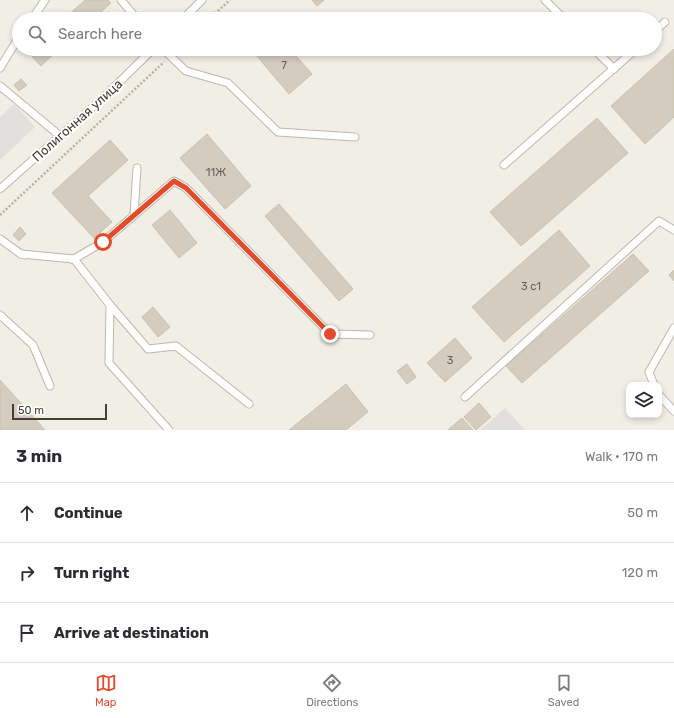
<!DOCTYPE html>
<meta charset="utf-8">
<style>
body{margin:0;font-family:Rubik,sans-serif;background:#f2f2f3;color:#2b2b33}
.controls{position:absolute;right:12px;bottom:12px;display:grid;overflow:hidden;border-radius:8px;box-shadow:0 2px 6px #0003}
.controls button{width:36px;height:36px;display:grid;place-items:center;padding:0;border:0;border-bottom:1px solid #e1e1e2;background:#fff;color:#2b2b33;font:20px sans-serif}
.scale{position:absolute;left:12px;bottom:10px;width:95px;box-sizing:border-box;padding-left:4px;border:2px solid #433e36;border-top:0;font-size:11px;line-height:14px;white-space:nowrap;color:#433e36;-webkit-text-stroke:3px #fff;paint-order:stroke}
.stop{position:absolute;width:12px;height:12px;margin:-9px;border:3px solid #e34b2a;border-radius:50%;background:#fff}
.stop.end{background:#e34b2a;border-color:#fff;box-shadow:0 1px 4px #0008}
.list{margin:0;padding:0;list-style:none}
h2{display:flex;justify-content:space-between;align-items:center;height:52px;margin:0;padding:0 16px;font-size:17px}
h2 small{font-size:13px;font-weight:400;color:#7c7c81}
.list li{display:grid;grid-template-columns:26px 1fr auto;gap:12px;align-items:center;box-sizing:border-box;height:60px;padding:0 16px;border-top:1px solid #e1e1e2}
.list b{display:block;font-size:15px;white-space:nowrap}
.list em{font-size:13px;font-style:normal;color:#7c7c81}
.icon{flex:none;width:22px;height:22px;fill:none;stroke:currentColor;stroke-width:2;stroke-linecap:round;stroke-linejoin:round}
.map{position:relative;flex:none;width:674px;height:430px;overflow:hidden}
.search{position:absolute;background:#fff;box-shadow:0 2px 6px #0003;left:12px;right:12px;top:12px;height:44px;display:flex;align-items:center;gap:10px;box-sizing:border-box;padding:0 14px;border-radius:22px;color:#7c7c81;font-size:15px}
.sheet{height:232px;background:#fff}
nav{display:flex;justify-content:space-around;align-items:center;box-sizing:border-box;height:56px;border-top:1px solid #e1e1e2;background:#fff;font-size:11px;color:#7c7c81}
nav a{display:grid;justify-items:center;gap:2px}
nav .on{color:#e34b2a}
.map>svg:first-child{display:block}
.parking{fill:#e2e0dd}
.building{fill:#d4ccbf;stroke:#cbc1b0}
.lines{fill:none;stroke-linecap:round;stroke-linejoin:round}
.lane-casing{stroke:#beb8ac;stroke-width:9}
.path{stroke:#bbb19c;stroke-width:2.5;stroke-dasharray:2 2;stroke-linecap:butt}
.lane{stroke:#fff;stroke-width:7}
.route{stroke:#e34b2a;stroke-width:5}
.labels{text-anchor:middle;stroke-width:4;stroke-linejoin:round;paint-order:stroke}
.number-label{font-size:11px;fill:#676258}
.street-label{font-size:13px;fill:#433e36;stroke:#fff}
</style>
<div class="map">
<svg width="674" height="430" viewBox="0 0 674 430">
<rect width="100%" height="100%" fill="#f1eee6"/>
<g class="parking">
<path d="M14,104L35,127L0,160V117Z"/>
<path d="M505,408L525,430H480Z"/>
</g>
<g class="building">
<path d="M85,0H108L111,3L93,19H64Z"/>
<path d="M312,0H324L317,6Z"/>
<path d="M25,49H59L41,66Z"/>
<path d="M263,49H290L312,74L289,94L256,55Z"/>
<path d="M674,49V117L645,144L611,106Z"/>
<path d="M21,79L27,85L19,91L14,85Z"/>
<path d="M597,118L628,153L521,246L490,212Z"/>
<path d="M207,134L251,186L225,209L180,158Z"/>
<path d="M110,140L128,160L88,196L112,222L94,238L52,193Z"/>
<path d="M279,204L353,289L339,301L265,216Z"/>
<path d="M170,210L197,243L179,258L152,225Z"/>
<path d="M20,227L26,234L19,241L13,235Z"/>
<path d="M559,230L590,266L504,342L472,307Z"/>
<path d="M633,254L649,271L522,383L506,366Z"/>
<path d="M674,270V281L669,275Z"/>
<path d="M153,307L170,327L158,337L142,317Z"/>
<path d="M455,338L472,358L445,382L427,363Z"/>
<path d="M407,364L416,377L407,384L397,371Z"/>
<path d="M0,380L45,430H0Z"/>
<path d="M346,384L368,412L346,430H289Z"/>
<path d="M479,403L491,417L476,430L464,417Z"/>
<path d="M462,418L473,430H448Z"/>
</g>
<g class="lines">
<g class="lane-casing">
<g id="lane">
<path d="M121,0L137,19"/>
<path d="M545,0L564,19"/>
<path d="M32,19L45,0"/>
<path d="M183,19L202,0"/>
<path d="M655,31L665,22"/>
<path d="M163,49L186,71L228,83L278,132L355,137"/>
<path d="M594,49L614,69"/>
<path d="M0,68L19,37"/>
<path d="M0,86L59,135"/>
<path d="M504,165L636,49"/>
<path d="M0,189L103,98L153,49"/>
<path d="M134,214L137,168"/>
<path d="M0,239L21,254L25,255"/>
<path d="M21,254L74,259L103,242L174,181L186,188L330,334L370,335"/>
<path d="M71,259H74L110,305L109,363L169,430"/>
<path d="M110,305L148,349L176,346L249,404"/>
<path d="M0,315L33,345L50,386"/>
<path d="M654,385L649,372L674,328"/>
<path d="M659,395L674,411"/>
<path d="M465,397L659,221L674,230"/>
</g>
</g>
<g class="path">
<path d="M209,19L230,0"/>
<path d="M0,215L164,62"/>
</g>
<use href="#lane" class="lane"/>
</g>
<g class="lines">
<path class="route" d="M103,242L174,181L186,188L330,334"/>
</g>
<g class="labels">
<g class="number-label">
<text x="284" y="69">7</text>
<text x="216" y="176">11Ж</text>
<text x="531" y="290">3 с1</text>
<text x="450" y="364">3</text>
</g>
<g class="street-label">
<text transform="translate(77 120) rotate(-42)" y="5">Полигонная улица</text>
</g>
</g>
</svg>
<div class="controls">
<button><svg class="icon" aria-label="layers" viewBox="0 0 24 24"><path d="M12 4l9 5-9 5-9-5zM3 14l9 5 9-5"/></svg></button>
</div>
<div class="scale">50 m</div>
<div class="stop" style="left:103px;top:242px"></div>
<div class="stop end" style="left:330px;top:334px"></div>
<div class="search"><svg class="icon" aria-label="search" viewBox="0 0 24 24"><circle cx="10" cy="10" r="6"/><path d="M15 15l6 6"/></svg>Search here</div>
</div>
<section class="sheet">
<h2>3 min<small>Walk · 170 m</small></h2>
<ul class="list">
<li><svg class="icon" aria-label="ahead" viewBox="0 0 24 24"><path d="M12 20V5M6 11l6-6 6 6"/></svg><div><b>Continue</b></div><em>50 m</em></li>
<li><svg class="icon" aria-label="right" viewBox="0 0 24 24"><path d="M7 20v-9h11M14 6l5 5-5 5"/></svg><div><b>Turn right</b></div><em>120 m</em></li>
<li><svg class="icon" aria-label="arrive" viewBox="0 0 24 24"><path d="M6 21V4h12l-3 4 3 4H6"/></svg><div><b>Arrive at destination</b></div></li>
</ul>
</section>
<nav>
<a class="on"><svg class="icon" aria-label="map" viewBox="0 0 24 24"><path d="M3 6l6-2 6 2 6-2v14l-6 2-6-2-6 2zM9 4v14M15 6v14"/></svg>Map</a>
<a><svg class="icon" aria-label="directions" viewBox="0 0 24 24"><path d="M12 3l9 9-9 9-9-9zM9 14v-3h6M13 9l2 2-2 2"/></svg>Directions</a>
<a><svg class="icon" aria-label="saved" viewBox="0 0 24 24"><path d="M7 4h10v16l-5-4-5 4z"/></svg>Saved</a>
</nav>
